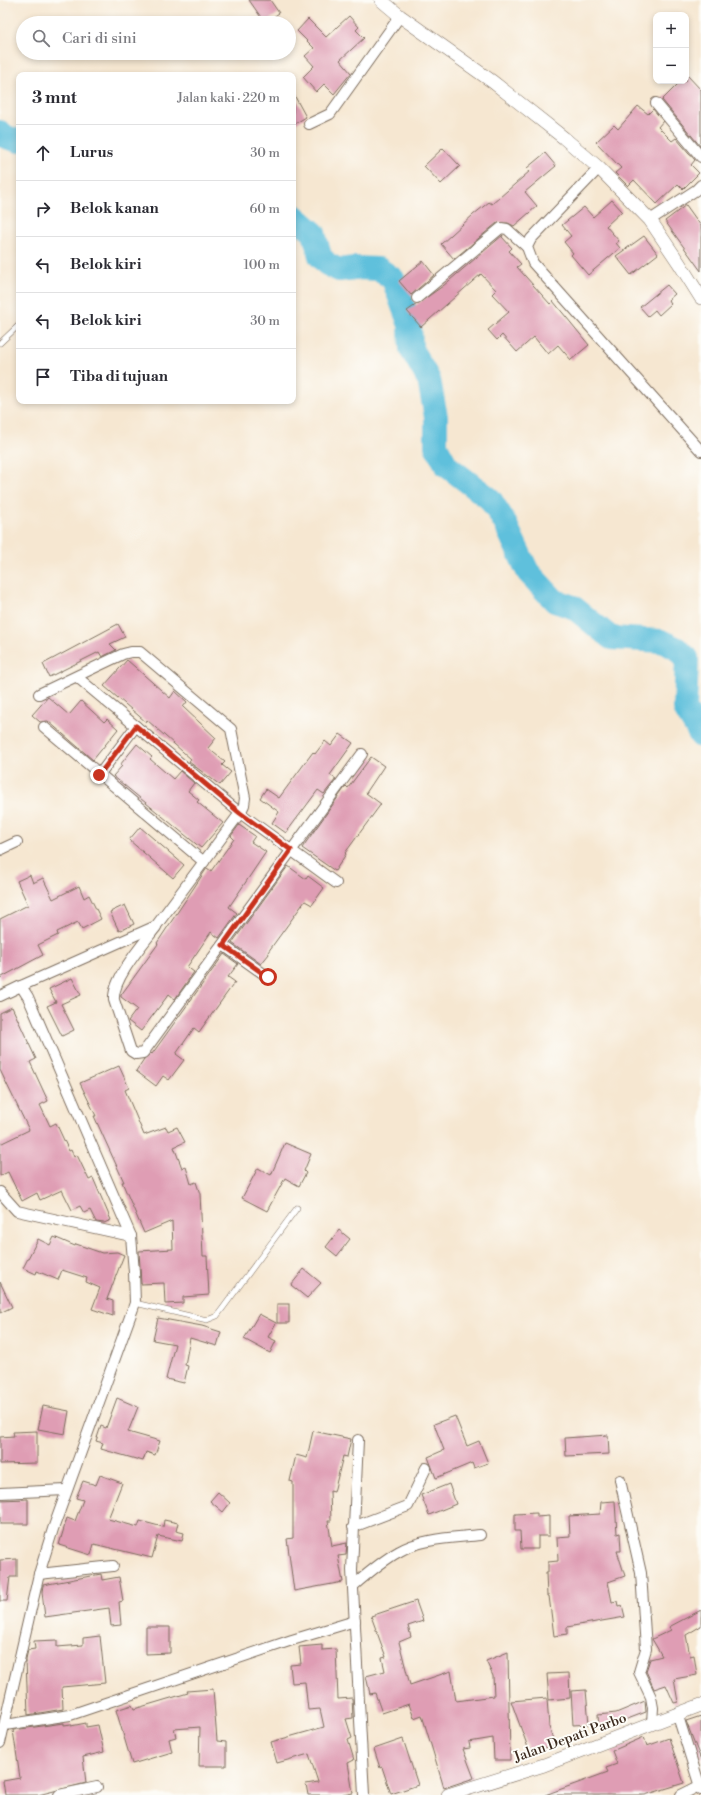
<!DOCTYPE html>
<html lang="id">
<meta charset="utf-8">
<style>
body{margin:0;font-family:"Libre Bodoni",serif;background:#f7f7f7;color:#2b2b33}
.controls{position:absolute;right:12px;top:12px;display:grid;overflow:hidden;border-radius:8px;box-shadow:0 2px 6px #0003}
.controls button{width:36px;height:36px;display:grid;place-items:center;padding:0;border:0;border-bottom:1px solid #e1e1e2;background:#fff;color:#2b2b33;font:20px sans-serif}
.stop{position:absolute;width:12px;height:12px;margin:-9px;border:3px solid #c8321e;border-radius:50%;background:#fff}
.stop.end{background:#c8321e;border-color:#fff;box-shadow:0 1px 4px #0008}
.list{margin:0;padding:0;list-style:none}
h2{display:flex;justify-content:space-between;align-items:center;height:52px;margin:0;padding:0 16px;font-size:17px}
h2 small{font-size:13px;font-weight:400;color:#7c7c81}
.list li{display:grid;grid-template-columns:26px 1fr auto;gap:12px;align-items:center;box-sizing:border-box;height:56px;padding:0 16px;border-top:1px solid #e1e1e2}
.list b{display:block;font-size:15px;white-space:nowrap}
.list em{font-size:13px;font-style:normal;color:#7c7c81}
.icon{flex:none;width:22px;height:22px;fill:none;stroke:currentColor;stroke-width:2;stroke-linecap:round;stroke-linejoin:round}
.map{position:relative;flex:none;width:701px;height:1795px;overflow:hidden}
.search{position:absolute;background:#fff;box-shadow:0 2px 6px #0003;left:16px;top:16px;width:280px;height:44px;display:flex;align-items:center;gap:10px;box-sizing:border-box;padding:0 14px;border-radius:22px;color:#7c7c81;font-size:15px}
.panel{position:absolute;background:#fff;box-shadow:0 2px 6px #0003;left:16px;top:72px;width:280px;height:332px;border-radius:8px}
.map>svg:first-child{display:block}
.lines{fill:none;stroke-linecap:round;stroke-linejoin:round}
.river{stroke:#5ec0dc;stroke-width:24}
.building{fill:#df9db4}
.service-casing{stroke:#7c6c5d;stroke-width:6}
.minor-casing{stroke:#7c6c5d;stroke-width:12}
.tertiary-casing{stroke:#7c6c5d;stroke-width:14}
.service{stroke:#fff;stroke-width:5}
.minor{stroke:#fff;stroke-width:10}
.tertiary{stroke:#fff;stroke-width:13}
.route{stroke:#c8321e;stroke-width:5}
.labels{text-anchor:middle;stroke-width:4;stroke-linejoin:round;paint-order:stroke}
.street-label{font-size:14px;fill:#3b2a1e;stroke:#fdfcf7}
</style>
<div class="map">
<svg width="701" height="1795" viewBox="0 0 701 1795">
<rect width="100%" height="100%" fill="#fdfcf7"/>
<filter id="ink" filterUnits="userSpaceOnUse"><feTurbulence type="fractalNoise" baseFrequency=".025" numOctaves="2"/><feDisplacementMap in="SourceGraphic" scale="8" xChannelSelector="R" yChannelSelector="G"/><feConvolveMatrix kernelMatrix="1 2 1 2 8 2 1 2 1" color-interpolation-filters="sRGB"/></filter>
<filter id="wash" filterUnits="userSpaceOnUse"><feTurbulence type="fractalNoise" baseFrequency=".012" numOctaves="4" result="noise"/><feDisplacementMap in="SourceGraphic" scale="16" xChannelSelector="R" yChannelSelector="G"/><feGaussianBlur stdDeviation="0.9" result="paint"/><feColorMatrix in="noise" values="0 0 0 0 0 0 0 0 0 0 0 0 0 0 0 0 0 1.4 0 .05"/><feComposite in="paint" operator="in"/></filter>
<g filter="url(#wash)">
<rect width="100%" height="100%" fill="#f6e7d1"/>
<g class="lines">
<g class="river">
<path d="M0,132L6,137L19,141"/>
<path d="M293,215L314,233L320,256L327,264L339,270L355,268L379,269L393,279L410,325L411,349L429,380L436,417V446L447,466L490,499L504,521L528,572L555,601L573,607L611,638L661,641L676,648L687,658L685,709L701,736"/>
</g>
</g>
<g id="blocks">
<g class="building">
<path d="M249,0H270L279,13L265,23Z"/>
<path d="M349,16L359,27L356,30L364,38L340,60L351,73L334,94L324,84L316,92L303,77L314,66L305,56L314,48L297,31L308,19L326,37Z"/>
<path d="M687,75L701,90V147L662,100L681,81H686Z"/>
<path d="M293,93L306,117L293,125Z"/>
<path d="M638,106L648,114L653,109L663,121L658,127L672,141L676,138L695,160L691,165L699,173L683,189L678,184L657,204L634,180L628,186L615,173L621,168L596,142L614,125L618,129Z"/>
<path d="M443,148L460,166L441,184L424,166Z"/>
<path d="M545,153L556,166L525,192L537,206L514,226L508,223H497L454,259L441,244L473,215L489,202L492,204L530,171L527,168Z"/>
<path d="M612,200L622,211L606,226L619,241L616,243L620,248L588,275L571,255L573,253L564,242L571,236L562,225L584,207L593,217Z"/>
<path d="M686,205L701,226V271L665,221Z"/>
<path d="M503,235L502,237L512,248L509,251L521,264L517,267L550,304L553,301L589,345L571,360L558,345L548,354L534,337L517,352L502,335L497,340L488,330L509,312L492,294L496,290L481,274L421,327L407,311L443,286Z"/>
<path d="M644,236L658,254L631,275L616,256Z"/>
<path d="M423,261L434,275L411,295L399,281Z"/>
<path d="M667,285L675,294L668,300L671,304L659,315L655,310L648,316L640,307Z"/>
<path d="M118,624L125,637L110,644L116,650L102,657L99,652L49,677L43,664Z"/>
<path d="M127,660L170,698L175,691L187,702L183,707L216,738L208,748L225,762L222,765L231,772L220,785L189,762L191,759L174,744L147,720L146,722L104,686Z"/>
<path d="M48,697L69,715L81,701L104,722L107,719L118,729L93,760L48,721L40,722L32,715Z"/>
<path d="M340,734L353,743L330,775L336,779L324,794L318,790L286,833L272,823L279,812L260,798L266,789L279,798L313,752L315,754L325,741L331,746Z"/>
<path d="M137,744L152,757L150,759L173,779L180,771L194,783L188,791L199,800L197,802L223,823L201,848L113,776L122,766L120,765Z"/>
<path d="M371,757L384,766L366,793L381,804L345,853L346,854L335,871L302,848L346,786L348,788Z"/>
<path d="M239,825L255,836L251,842L266,852L229,907L237,913L219,938L211,932L187,967L194,972L175,999L169,994L141,1031L128,1021L137,1009L121,997V995L158,944L157,943L207,868L211,871L234,839L231,836Z"/>
<path d="M140,827L184,865L173,878L129,840Z"/>
<path d="M288,866L306,879L308,876L324,888L312,905L305,901L268,952L269,954L261,964L232,943Z"/>
<path d="M30,875L33,883L43,878L53,899L79,886L84,898L89,895L101,919L82,929L78,922L57,932L58,935L38,945L43,955L0,978V919L28,905L17,881Z"/>
<path d="M125,905L134,924L119,931L110,912Z"/>
<path d="M224,954L238,964L228,977L235,982L199,1032L194,1028L176,1054L184,1060L169,1080L163,1076L156,1086L136,1071L144,1059L151,1053L152,1054Z"/>
<path d="M72,978L81,995L61,1004L74,1030L62,1036L47,1006L56,1002L49,989Z"/>
<path d="M12,1007L36,1059L30,1062L48,1101L40,1105L50,1126L56,1123L69,1151L71,1150L74,1157L77,1155L89,1180L93,1178L111,1220L104,1223L96,1222L90,1210L84,1213L80,1206L72,1210L62,1190L40,1200L37,1193L22,1201L8,1172L0,1176V1144L29,1130L0,1070V1013Z"/>
<path d="M119,1066L129,1088L125,1090L144,1135L166,1127L168,1131L177,1127L185,1142L174,1147L182,1168L186,1167L191,1184L196,1182L200,1194L203,1256H207L209,1295L183,1297V1303L165,1304L164,1283L141,1284L139,1251L173,1249L172,1221L144,1233L122,1182H124L94,1116H96L80,1083Z"/>
<path d="M285,1143L311,1154L304,1171L306,1173L299,1186L285,1178L267,1211L242,1198L258,1168L271,1175Z"/>
<path d="M339,1230L350,1239L337,1256L326,1247Z"/>
<path d="M54,1237L75,1246L76,1244L102,1253L117,1252L124,1255L107,1299L113,1301V1316L92,1309L100,1288L86,1282L87,1278L62,1270L58,1280L37,1271L36,1274L23,1268L38,1239L50,1245Z"/>
<path d="M304,1269L321,1283L307,1298L291,1285Z"/>
<path d="M0,1282L12,1307L0,1313Z"/>
<rect x="277" y="1304" width="12" height="19"/>
<path d="M259,1314L276,1323L268,1337L276,1341L270,1353L244,1339Z"/>
<path d="M158,1318L202,1326L221,1332L217,1346L190,1338L185,1365L188,1366L184,1383L166,1379L175,1344L153,1340Z"/>
<path d="M117,1398L138,1407L128,1432L160,1441L155,1455L146,1452L143,1461L101,1449L103,1443L96,1441L101,1426L106,1428Z"/>
<path d="M43,1406L69,1411L65,1434L38,1429Z"/>
<path d="M455,1416L467,1446L479,1441L488,1463L474,1468L472,1463L436,1478L428,1457L444,1450L434,1424Z"/>
<path d="M37,1431V1463L0,1464V1437L14,1436L13,1432Z"/>
<path d="M313,1431L351,1439L347,1457L343,1456L334,1492L330,1491L331,1521H328L332,1546L347,1543L346,1555L338,1556L343,1582L294,1591L287,1539L293,1538V1482L290,1481L296,1455L307,1458Z"/>
<path d="M608,1435L609,1454L566,1456L565,1438Z"/>
<path d="M100,1475L122,1483L108,1519L138,1527L140,1521L163,1527L164,1520L178,1523L176,1531L184,1533L182,1541L158,1536L152,1558L94,1544L91,1555L59,1545L67,1518L75,1521L83,1500L76,1498L83,1481L96,1485Z"/>
<path d="M449,1484L456,1504L429,1515L421,1495Z"/>
<path d="M218,1492L230,1503L223,1512L210,1501Z"/>
<path d="M28,1499V1524H0V1500Z"/>
<path d="M615,1501L617,1534L620,1533L621,1551H617L625,1576L608,1582L612,1602L617,1601L618,1606L622,1605L625,1617L567,1627V1634L554,1636L549,1596H547L546,1573H548V1562L558,1561L557,1537L570,1536L569,1516L600,1514L601,1502Z"/>
<path d="M537,1513V1517L549,1516V1536H538V1549H521L520,1531H515V1514Z"/>
<path d="M17,1559V1577H10L7,1601H0V1560Z"/>
<path d="M101,1574L102,1580L119,1577L123,1601L119,1602L121,1625L111,1626L109,1608L45,1617L42,1592L43,1585Z"/>
<path d="M416,1601L423,1621L408,1626L411,1637L399,1642L410,1685L451,1671L456,1701L494,1696L493,1676L486,1661L508,1652L510,1760H494L493,1738L469,1742L470,1748L463,1749L474,1778L444,1788L422,1715L414,1718L409,1704L382,1713L375,1693L370,1694L366,1676L385,1671L382,1658L386,1657L371,1616Z"/>
<path d="M701,1610V1626L686,1635L690,1656L694,1655L697,1675L674,1679L678,1702L674,1703L666,1685L654,1689L646,1671L650,1659L662,1656L652,1639L671,1630L669,1627Z"/>
<path d="M146,1627H170V1653L146,1654Z"/>
<path d="M100,1636L105,1683L62,1687L63,1709L28,1715L26,1659L28,1650L35,1649L34,1641L57,1640V1647L83,1645V1638Z"/>
<path d="M322,1645V1650L336,1649L338,1699L352,1698L353,1718L346,1719L352,1738L348,1740L354,1760L348,1763L353,1793L343,1795H308L306,1784L318,1782L309,1754L277,1763L271,1742L324,1727L320,1709L308,1710L305,1682L292,1683L290,1665L301,1664L299,1647Z"/>
<path d="M569,1673L570,1698L549,1700L547,1674Z"/>
<path d="M213,1689L217,1741L226,1742V1766H199L200,1727L174,1729L176,1737L169,1739L172,1752L132,1764L116,1710L132,1705L134,1709L188,1693L187,1691Z"/>
<path d="M586,1690L589,1724L573,1725L571,1691Z"/>
<path d="M547,1698L549,1727L555,1745L530,1753L511,1701Z"/>
<path d="M645,1701L646,1712L617,1723V1726L599,1728L598,1715L616,1713Z"/>
<path d="M701,1716V1760L686,1721Z"/>
<path d="M64,1723V1725L71,1724V1726L86,1723V1727L98,1725L104,1752L83,1757L86,1783L38,1795H5L3,1781L20,1778L13,1730Z"/>
<path d="M644,1737L647,1746L669,1738L684,1783L645,1795H545L608,1772L606,1768L617,1764L612,1751Z"/>
<path d="M403,1739L418,1785L391,1794L382,1767L380,1768L374,1749Z"/>
</g>
</g>
</g>
<g filter="url(#ink)">
<use href="#blocks" fill-opacity="0" stroke="#7c6c5d" stroke-width="1"/>
<g class="lines">
<g class="service-casing">
<g id="service">
<path d="M0,343L19,325"/>
<path d="M135,1303L207,1320L217,1316L297,1208"/>
</g>
</g>
<g class="minor-casing">
<g id="minor">
<path d="M656,103L701,157"/>
<path d="M309,124L330,114L400,16"/>
<path d="M599,168L531,239L527,247L533,263L701,451"/>
<path d="M650,220L696,190L701,185"/>
<path d="M417,298L501,228L507,229L527,247"/>
<path d="M77,677L240,813L336,883"/>
<path d="M44,727L204,862"/>
<path d="M99,775L136,726"/>
<path d="M0,850L17,842"/>
<path d="M156,927C143,944 112,979 114,1000L131,1051L136,1054L143,1053L362,754"/>
<path d="M223,945L268,977"/>
<path d="M21,986L156,926L240,813L244,805L245,798L231,729L140,652H131L123,654L39,694"/>
<path d="M0,996L21,986L28,997L131,1236L134,1272L135,1303L53,1529L39,1574L0,1743"/>
<path d="M0,1192L17,1211L131,1236"/>
<path d="M358,1440L352,1570L364,1795"/>
<path d="M620,1480L641,1573L646,1649L639,1672L651,1697L653,1708L652,1723"/>
<path d="M0,1493L66,1490"/>
<path d="M353,1527L408,1506L426,1468"/>
<path d="M39,1574L113,1566"/>
<path d="M353,1586C367,1574 382,1561 398,1552C421,1538 454,1538 480,1535"/>
<path d="M677,1713L701,1790"/>
<path d="M5,1725L70,1715L292,1640L355,1621"/>
<path d="M59,1795L97,1787"/>
<path d="M681,1795L701,1785"/>
</g>
</g>
<g class="tertiary-casing">
<g id="tertiary">
<path d="M381,0L400,16L493,82L564,138L599,168L650,220L679,263L701,298"/>
<path d="M448,1795L544,1765L701,1705"/>
</g>
</g>
<use href="#service" class="service"/>
<use href="#minor" class="minor"/>
<use href="#tertiary" class="tertiary"/>
</g>
</g>
<g class="lines" filter="url(#ink)">
<path class="route" d="M99,775L136,726L240,813L291,850L223,945L268,977"/>
</g>
<g class="labels">
<g class="street-label">
<text transform="translate(570 1737) rotate(-20)" y="5">Jalan Depati Parbo</text>
</g>
</g>
</svg>
<div class="controls">
<button>+</button>
<button>−</button>
</div>
<div class="stop" style="left:268px;top:977px"></div>
<div class="stop end" style="left:99px;top:775px"></div>
<div class="search"><svg class="icon" aria-label="search" viewBox="0 0 24 24"><circle cx="10" cy="10" r="6"/><path d="M15 15l6 6"/></svg>Cari di sini</div>
<section class="panel">
<h2>3 mnt<small>Jalan kaki · 220 m</small></h2>
<ul class="list">
<li><svg class="icon" aria-label="ahead" viewBox="0 0 24 24"><path d="M12 20V5M6 11l6-6 6 6"/></svg><div><b>Lurus</b></div><em>30 m</em></li>
<li><svg class="icon" aria-label="right" viewBox="0 0 24 24"><path d="M7 20v-9h11M14 6l5 5-5 5"/></svg><div><b>Belok kanan</b></div><em>60 m</em></li>
<li><svg class="icon" aria-label="left" viewBox="0 0 24 24"><path d="M17 20v-9H6M10 6l-5 5 5 5"/></svg><div><b>Belok kiri</b></div><em>100 m</em></li>
<li><svg class="icon" aria-label="left" viewBox="0 0 24 24"><path d="M17 20v-9H6M10 6l-5 5 5 5"/></svg><div><b>Belok kiri</b></div><em>30 m</em></li>
<li><svg class="icon" aria-label="arrive" viewBox="0 0 24 24"><path d="M6 21V4h12l-3 4 3 4H6"/></svg><div><b>Tiba di tujuan</b></div></li>
</ul>
</section>
</div>
